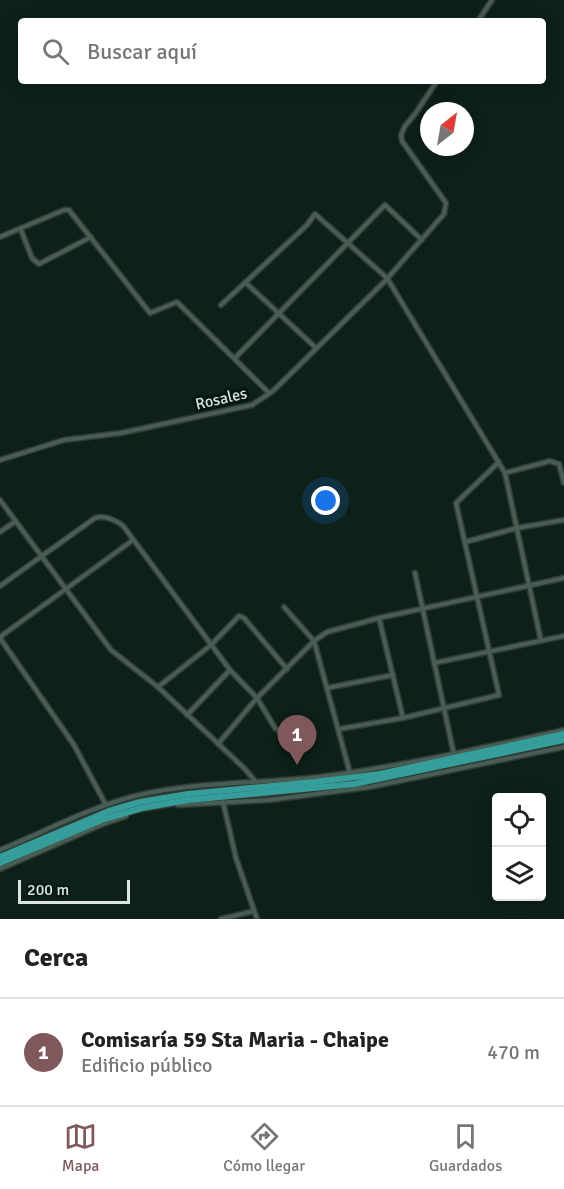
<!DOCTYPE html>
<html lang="es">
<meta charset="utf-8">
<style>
body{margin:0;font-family:Signika,sans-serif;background:#f2f2f2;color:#222}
.controls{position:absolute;right:18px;bottom:18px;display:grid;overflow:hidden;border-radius:6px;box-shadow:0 3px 15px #0003}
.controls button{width:54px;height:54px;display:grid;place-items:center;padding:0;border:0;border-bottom:2px solid #e0e0e0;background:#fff;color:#222;font:30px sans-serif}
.compass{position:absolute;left:420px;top:102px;width:54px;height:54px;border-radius:50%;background:#fff;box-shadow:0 3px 15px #0003;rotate:31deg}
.scale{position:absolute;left:18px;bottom:15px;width:112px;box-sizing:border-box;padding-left:6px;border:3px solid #dae6e0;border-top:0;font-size:16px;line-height:21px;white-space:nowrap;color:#dae6e0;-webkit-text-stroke:4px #05170f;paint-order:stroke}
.you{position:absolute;left:326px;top:501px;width:21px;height:21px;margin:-15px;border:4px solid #fff;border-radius:50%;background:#1a73e8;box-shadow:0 0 0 9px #1a73e833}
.badge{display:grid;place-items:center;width:39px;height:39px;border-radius:50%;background:#80585c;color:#fff;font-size:20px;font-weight:700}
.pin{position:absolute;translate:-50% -50px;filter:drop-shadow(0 2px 3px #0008)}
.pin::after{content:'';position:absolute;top:32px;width:21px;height:18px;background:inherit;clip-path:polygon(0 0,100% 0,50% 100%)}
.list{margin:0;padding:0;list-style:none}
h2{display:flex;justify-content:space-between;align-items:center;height:78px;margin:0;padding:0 24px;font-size:26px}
h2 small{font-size:20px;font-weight:400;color:#767676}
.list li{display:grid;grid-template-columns:39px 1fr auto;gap:18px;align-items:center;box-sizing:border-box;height:108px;padding:0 24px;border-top:2px solid #e0e0e0}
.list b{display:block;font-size:22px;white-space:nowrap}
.list p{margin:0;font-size:20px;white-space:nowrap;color:#767676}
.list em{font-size:20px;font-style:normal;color:#767676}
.icon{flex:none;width:33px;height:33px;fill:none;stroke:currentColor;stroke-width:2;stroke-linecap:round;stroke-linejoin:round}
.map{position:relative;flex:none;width:564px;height:919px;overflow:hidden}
.search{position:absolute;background:#fff;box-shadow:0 3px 15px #0003;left:18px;right:18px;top:18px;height:66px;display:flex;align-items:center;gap:15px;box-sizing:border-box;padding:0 21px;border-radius:6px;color:#767676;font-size:22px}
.sheet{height:186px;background:#fff}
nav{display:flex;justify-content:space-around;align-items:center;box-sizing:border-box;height:84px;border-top:2px solid #e0e0e0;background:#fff;font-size:16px;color:#767676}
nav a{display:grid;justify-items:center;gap:3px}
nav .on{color:#80585c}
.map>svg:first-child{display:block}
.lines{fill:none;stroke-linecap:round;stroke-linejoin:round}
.minor-casing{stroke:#303a34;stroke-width:7}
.trunk-casing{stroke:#303a34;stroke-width:9}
.minor{stroke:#485d53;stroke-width:4}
.trunk{stroke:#369e9a;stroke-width:6}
.labels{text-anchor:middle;stroke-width:6;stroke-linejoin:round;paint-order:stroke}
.street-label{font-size:16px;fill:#dae6e0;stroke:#05170f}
</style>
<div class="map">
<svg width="564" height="919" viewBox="0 0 564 919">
<rect width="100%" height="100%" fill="#0d2118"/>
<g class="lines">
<g class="minor-casing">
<g id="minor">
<path d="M478,21L492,0"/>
<path d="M21,230L32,258L39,264L91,237"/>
<path d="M0,237L64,210H69L150,313L177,302L269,393"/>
<path d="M245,282L316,348"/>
<path d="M221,305L307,225L315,214L387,278L505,473L541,641"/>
<path d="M235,358L385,205L422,240"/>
<path d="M0,460L64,440L121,433L252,405L273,391L385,281L444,214L446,203L402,141L401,135L405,126L415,114L437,81"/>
<path d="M505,473L550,461L559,464L564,483"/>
<path d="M0,500L111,650L158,687L244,768L256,782"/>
<path d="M0,532L16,521"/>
<path d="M465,542L517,528L564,520"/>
<path d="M415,573L454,755"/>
<path d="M0,586L95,518C104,515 117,520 124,527L230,670L257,698L275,728L293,741"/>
<path d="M284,607L314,641L350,773"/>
<path d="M379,618L403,718"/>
<path d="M0,637L133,540"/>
<path d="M0,638L74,745L106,805"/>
<path d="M434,663L564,636"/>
<path d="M158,687L211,645L239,616L244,618L287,669"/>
<path d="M327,688L393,675"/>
<path d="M187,715L230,670"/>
<path d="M339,729L403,718L499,695L456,503L499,462"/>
<path d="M218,744L257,698L314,641L327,632L379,618L564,578"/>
<path d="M223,802L236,858L257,919"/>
<path d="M178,805L269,800L370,787L564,747"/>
<path d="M0,850C44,832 88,808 135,796C195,781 258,784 319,777C402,766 483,748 564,730"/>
<path d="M0,869L103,824L126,816"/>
<path d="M221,919L254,911"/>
</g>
</g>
<g class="trunk-casing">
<g id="trunk">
<path d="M0,857L109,811L140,802L188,794L315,782L380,774L564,734"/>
<path d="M0,863L104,819L142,808L188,800L354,784L564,740"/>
</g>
</g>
<use href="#minor" class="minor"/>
<use href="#trunk" class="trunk"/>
</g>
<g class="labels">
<g class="street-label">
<text transform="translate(221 398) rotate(-13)" y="6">Rosales</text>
</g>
</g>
</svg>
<div class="controls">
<button><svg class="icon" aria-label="locate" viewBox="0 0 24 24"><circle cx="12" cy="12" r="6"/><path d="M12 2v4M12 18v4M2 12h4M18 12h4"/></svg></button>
<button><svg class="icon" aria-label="layers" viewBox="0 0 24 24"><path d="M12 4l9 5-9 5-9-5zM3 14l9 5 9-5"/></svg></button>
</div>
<svg class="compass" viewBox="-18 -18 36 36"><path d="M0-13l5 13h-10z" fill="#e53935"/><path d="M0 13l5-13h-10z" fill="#767676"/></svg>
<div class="scale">200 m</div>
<div class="you"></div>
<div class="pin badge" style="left:297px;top:765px">1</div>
<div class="search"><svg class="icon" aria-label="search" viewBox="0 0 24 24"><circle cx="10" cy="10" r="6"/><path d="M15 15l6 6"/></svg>Buscar aquí</div>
</div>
<section class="sheet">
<h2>Cerca<small></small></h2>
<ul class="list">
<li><span class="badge">1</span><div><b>Comisaría 59 Sta Maria - Chaipe</b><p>Edificio público</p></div><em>470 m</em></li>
</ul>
</section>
<nav>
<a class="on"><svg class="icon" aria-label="map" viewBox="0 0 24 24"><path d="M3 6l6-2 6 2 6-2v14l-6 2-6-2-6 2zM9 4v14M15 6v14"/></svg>Mapa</a>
<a><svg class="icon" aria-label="directions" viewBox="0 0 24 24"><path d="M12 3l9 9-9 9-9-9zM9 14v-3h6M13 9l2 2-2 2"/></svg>Cómo llegar</a>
<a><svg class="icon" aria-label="saved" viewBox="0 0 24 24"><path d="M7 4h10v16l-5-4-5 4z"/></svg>Guardados</a>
</nav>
